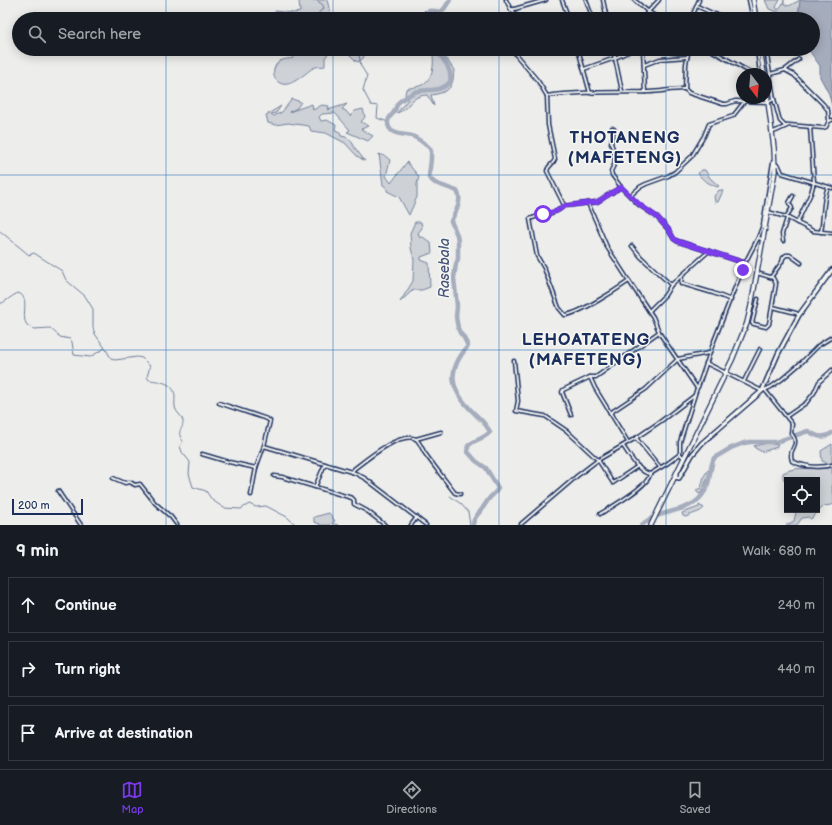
<!DOCTYPE html>
<meta charset="utf-8">
<style>
body{margin:0;font-family:"Balsamiq Sans",sans-serif;background:#242831;color:#f1f3f6}
.controls{position:absolute;right:12px;bottom:12px;display:grid;overflow:hidden;border-radius:0px;box-shadow:0 2px 10px #0003}
.controls button{width:36px;height:36px;display:grid;place-items:center;padding:0;border:0;border-bottom:1px solid #363941;background:#171b24;color:#f1f3f6;font:20px sans-serif}
.compass{position:absolute;left:736px;top:68px;width:36px;height:36px;border-radius:50%;background:#171b24;box-shadow:0 2px 10px #0003;rotate:164deg}
.scale{position:absolute;left:12px;bottom:10px;width:71px;box-sizing:border-box;padding-left:4px;border:2px solid #1b2f5e;border-top:0;font-size:11px;line-height:14px;white-space:nowrap;color:#1b2f5e;-webkit-text-stroke:3px #f6f6f2;paint-order:stroke}
.stop{position:absolute;width:12px;height:12px;margin:-9px;border:3px solid #7c3aed;border-radius:50%;background:#fff}
.stop.end{background:#7c3aed;border-color:#fff;box-shadow:0 1px 4px #0008}
.list{margin:0;padding:0;list-style:none}
h2{display:flex;justify-content:space-between;align-items:center;height:52px;margin:0;padding:0 16px;font-size:17px}
h2 small{font-size:13px;font-weight:400;color:#9ea1a6}
.list li{display:grid;grid-template-columns:26px 1fr auto;gap:12px;align-items:center;box-sizing:border-box;height:56px;margin:0 8px 8px;padding:0 8px;border:1px solid #363941;border-radius:0px}
.list b{display:block;font-size:15px;white-space:nowrap}
.list em{font-size:13px;font-style:normal;color:#9ea1a6}
.icon{flex:none;width:22px;height:22px;fill:none;stroke:currentColor;stroke-width:2;stroke-linecap:round;stroke-linejoin:round}
.map{position:relative;flex:none;width:832px;height:525px;overflow:hidden}
.search{position:absolute;background:#171b24;box-shadow:0 2px 10px #0003;left:12px;right:12px;top:12px;height:44px;display:flex;align-items:center;gap:10px;box-sizing:border-box;padding:0 14px;border-radius:22px;color:#9ea1a6;font-size:15px}
.sheet{height:244px;background:#171b24}
nav{display:flex;justify-content:space-around;align-items:center;box-sizing:border-box;height:56px;border-top:1px solid #363941;background:#171b24;font-size:11px;color:#9ea1a6}
nav a{display:grid;justify-items:center;gap:2px}
nav .on{color:#7c3aed}
.map>svg:first-child{display:block}
.green{fill:#ced2d7;stroke:#74809a}
.water{fill:#a5acbc;stroke:#6e7a96}
.lines{fill:none;stroke-linecap:round;stroke-linejoin:round}
.stream{stroke:#6e7a96;stroke-width:1}
.river{stroke:#a5acbc;stroke-width:4.5}
.street-casing{stroke:#1b2f5e;stroke-width:5}
.secondary-casing{stroke:#1b2f5e;stroke-width:6}
.primary-casing{stroke:#1b2f5e;stroke-width:6}
.street{stroke:#f6f6f2;stroke-width:2}
.secondary{stroke:#f6f6f2;stroke-width:3}
.primary{stroke:#f6f6f2;stroke-width:3.5}
.route{stroke:#7c3aed;stroke-width:5}
.grid{fill:none;stroke:#1f6fb2;stroke-width:1;stroke-opacity:0.55}
.labels{text-anchor:middle;stroke-width:3;stroke-linejoin:round;paint-order:stroke}
.water-label{font-size:14px;font-style:italic;fill:#44547a;stroke:#f6f6f2}
.district-label{font-size:17px;font-weight:bold;letter-spacing:1px;fill:#1b2f5e;stroke:#f6f6f2}
</style>
<div class="map">
<svg width="832" height="525" viewBox="0 0 832 525">
<rect width="100%" height="100%" fill="#edeeec"/>
<filter id="ink" filterUnits="userSpaceOnUse"><feTurbulence type="fractalNoise" baseFrequency=".025" numOctaves="2"/><feDisplacementMap in="SourceGraphic" scale="8" xChannelSelector="R" yChannelSelector="G"/><feConvolveMatrix kernelMatrix="1 2 1 2 8 2 1 2 1" color-interpolation-filters="sRGB"/></filter>
<g filter="url(#ink)">
<g class="green">
<path d="M299,0H327L332,19H278L275,11L293,13L300,12Z"/>
<path d="M765,0H780L776,7L778,10L782,5L784,0V4L789,6L800,0H817L800,3L798,19H787V15L769,9Z"/>
<path d="M425,10L434,18V19H416Z"/>
<path d="M290,49H331L325,58V66C321,67 316,66 313,68C305,73 290,89 280,83C271,79 272,66 280,61C284,59 289,59 293,58Z"/>
<path d="M344,49H363L364,57L360,61L357,62Z"/>
<path d="M432,49H440L454,70C453,75 454,79 452,83C450,92 438,94 431,95L434,106L427,95C409,96 411,108 397,113L408,99L405,94L406,89C412,87 421,87 425,83C435,74 434,60 432,49Z"/>
<path d="M292,99L301,102L297,108L289,112L312,104L313,110L322,105L329,106L328,110L347,104L342,109L346,111L350,116L355,111L363,109L365,117L361,122L369,126L361,129L373,136L368,141L347,132L350,130L335,113L322,114L319,117L321,121L327,120L336,125L335,130L340,132L341,136L346,137L351,140L355,148L365,161L357,156L345,143L326,133L311,131L309,126L288,123L276,125L268,123L266,115L281,106L276,113L271,114L274,116L282,112Z"/>
<path d="M379,154L385,156L390,160L386,176L391,183L407,162L419,177L417,184V197L409,215L399,197L387,191V188L383,185Z"/>
<path d="M702,170H705L710,178L719,186L717,187C709,183 702,181 698,173Z"/>
<path d="M719,190L723,191L718,202H715L714,196Z"/>
<path d="M415,222H421L422,228L418,233L420,238L423,237L431,243L432,253L421,257V260L429,263L430,287L422,290H413L400,302L413,281L414,260L411,248L410,233Z"/>
<path d="M768,443L778,445L777,447L762,452L755,448L754,446C757,445 764,444 768,443Z"/>
<path d="M832,444V463L830,464L822,461L821,451Z"/>
<path d="M832,467V504L831,505L824,506L811,519L808,517L802,518L797,525H786L794,521L796,512L799,510H817V480H787V484L783,478V473C798,464 816,472 832,467Z"/>
<path d="M708,470L709,471L708,477L701,493L699,494L696,491V490L701,488L704,476Z"/>
<path d="M699,505L704,508C700,513 693,513 686,517L683,516L682,513L699,507Z"/>
<path d="M329,513L335,521L330,525H319L320,524L314,522V517Z"/>
</g>
<path class="water" d="M800,0H832V106L829,94L820,77V66L808,49H813V19H798Z"/>
<g class="lines">
<g class="stream">
<path d="M316,0L323,5L324,9L319,12V16L323,19H328"/>
<path d="M354,49L359,55L361,66L367,76L363,90L371,105L378,106L377,118L388,122"/>
<path d="M0,231L29,255L34,253L62,271L66,280L85,296L93,309V328L95,334L105,348"/>
<path d="M0,304C7,301 11,296 18,293C31,297 20,316 27,325L34,329L50,328L60,337L70,339L72,342L74,355L90,357L105,348L111,358L115,360L137,357L142,358L150,366L147,377L149,380C160,381 175,383 175,397C175,402 174,406 176,410C178,414 182,416 183,421C184,430 175,430 183,441L180,446L182,452L190,462L189,474L193,487L206,491L212,500L224,508L241,509L249,504L256,507L266,506L287,517L296,525"/>
<path d="M450,496L461,504L468,512L470,525"/>
<path d="M333,525L335,524L338,525"/>
</g>
<g class="river">
<path d="M420,19C428,11 427,9 440,12L444,9L450,0"/>
<path d="M435,49C442,58 453,69 450,82C441,92 431,89 419,91C414,91 401,100 398,103C396,106 396,109 394,112C392,115 388,118 388,122C387,135 404,134 412,136C417,138 421,141 425,144C428,146 430,148 431,151C432,160 429,170 429,178L435,183L457,191C463,200 456,211 451,221L457,235L458,241V259L456,264L454,278L457,306L456,317L458,328L460,333L463,336L468,346C447,371 449,388 472,411C479,418 486,423 490,432C483,440 474,439 468,446V452L476,461L486,468L498,488C496,494 491,495 488,500C486,503 484,506 482,509C478,515 473,517 473,525"/>
<path d="M642,525C660,507 691,516 705,491C711,481 709,469 714,458L731,448L744,443L750,442H776L808,431C818,437 822,439 832,433"/>
</g>
<g class="street-casing">
<g id="street">
<path d="M506,0L511,10L546,0"/>
<path d="M562,0L569,19"/>
<path d="M586,0L593,19"/>
<path d="M603,0L607,19"/>
<path d="M634,0L650,13L661,19"/>
<path d="M749,0L753,19"/>
<path d="M697,6L714,14L738,19"/>
<path d="M512,9L518,19"/>
<path d="M595,19L606,15"/>
<path d="M645,19L646,14L659,0"/>
<path d="M691,19L699,0"/>
<path d="M518,49L515,51L516,55L538,81L547,96C581,91 615,93 649,92C660,92 671,89 683,89H685L689,93L723,104H727L735,101L769,102L774,99"/>
<path d="M578,49L590,93"/>
<path d="M613,49L622,91"/>
<path d="M643,49L645,92"/>
<path d="M709,49L748,71L758,74"/>
<path d="M757,49L760,74"/>
<path d="M766,49L774,99L780,121L785,126"/>
<path d="M644,65L660,59L687,57"/>
<path d="M584,69L615,58L634,49"/>
<path d="M785,70L799,59"/>
<path d="M770,74L785,70L794,75L823,104L828,110L829,121L832,120"/>
<path d="M685,89L686,64L689,49"/>
<path d="M547,96L548,125L555,159C554,164 548,165 547,171L564,205C557,215 540,214 530,219L537,256L544,268L559,308L565,315C579,314 616,290 629,281L653,317L660,334L697,388L680,442V454L683,457"/>
<path d="M612,128L614,129L611,143L614,152L615,163L611,171L612,175L621,187L639,205L657,217L668,229L674,239L677,241L745,263"/>
<path d="M773,132L776,131L789,125L823,128L826,127L829,121"/>
<path d="M775,164L779,166L782,173L832,188"/>
<path d="M630,196L640,187L646,184L668,176L675,172L692,156L704,136L709,124L733,116L744,102"/>
<path d="M588,203L607,247L629,281"/>
<path d="M564,206L597,202L621,187"/>
<path d="M768,212L786,217L813,231L832,233"/>
<path d="M786,217L792,208L789,203L793,196"/>
<path d="M797,223L811,193L814,182L810,127"/>
<path d="M821,232C824,217 822,201 828,187"/>
<path d="M758,238L763,225L773,162"/>
<path d="M783,241L782,234L787,218"/>
<path d="M632,246L641,257L671,285"/>
<path d="M757,273L773,278L776,284L769,324L766,327L754,324L752,323L758,299"/>
<path d="M682,276L681,284H683L713,293L731,300"/>
<path d="M771,277L782,262L783,258L786,255H790L801,263"/>
<path d="M773,307L796,313L799,315"/>
<path d="M649,311L665,295L671,285L709,251"/>
<path d="M514,361L518,401L516,411L545,416L567,431L598,460L613,483L638,466"/>
<path d="M706,363L762,391L771,387L781,380L802,362L819,345L832,337"/>
<path d="M590,377L595,388L628,442"/>
<path d="M744,381L760,349"/>
<path d="M698,387L714,341L732,295L745,263L758,238L762,239"/>
<path d="M765,390L792,424L791,433C802,447 787,447 792,461C803,467 819,468 832,465"/>
<path d="M219,403L267,419L270,421L264,446L256,468L251,495"/>
<path d="M610,413L646,389L678,359L709,353"/>
<path d="M571,415L562,392L563,390L590,377H596L659,332"/>
<path d="M787,416L806,403L814,393L819,382L832,370"/>
<path d="M636,438L660,467"/>
<path d="M416,439L441,432"/>
<path d="M264,446L355,473L366,479L426,525"/>
<path d="M623,446C629,454 638,472 650,474L668,463L680,454"/>
<path d="M202,454L229,462L256,468"/>
<path d="M352,472L354,469C366,460 400,431 416,439C419,441 422,448 424,452C434,466 445,480 455,493L460,494"/>
<path d="M274,476L282,477L352,498L354,500V504L367,511L385,525"/>
<path d="M113,478L125,483L130,482L135,485L140,484L155,503L171,517L177,525"/>
<path d="M315,487L325,464"/>
<path d="M58,491L81,525"/>
<path d="M600,514C610,508 649,486 650,474"/>
<path d="M521,524L577,476L598,460L636,438L661,421L694,396"/>
<path d="M411,525L417,517"/>
</g>
</g>
<g class="secondary-casing">
<path id="secondary" d="M675,477L679,478L692,455L702,443L762,391L778,354L799,315L832,270"/>
</g>
<g class="primary-casing">
<g id="primary">
<path d="M753,0L756,19"/>
<path d="M760,49L764,74"/>
<path d="M651,525L732,360L747,323L751,306L775,171L774,148L766,86"/>
</g>
</g>
<use href="#street" class="street"/>
<use href="#secondary" class="secondary"/>
<use href="#primary" class="primary"/>
</g>
</g>
<g class="lines" filter="url(#ink)">
<path class="route" d="M543,214L557,211L564,206L597,202L621,187L640,205L657,217L668,229L674,239L677,241L745,263L743,270"/>
</g>
<path class="grid" d="M166,0V19M333,0V19M499,0V19M666,0V19M166,49V525M333,49V525M499,49V525M666,49V525M0,175H832M0,350H832"/>
<g class="labels">
<g class="water-label">
<text transform="translate(444 268) rotate(-90)" y="5">Rasebala</text>
</g>
<g class="district-label">
<text x="625" y="143">THOTANENG<tspan x="625" dy="20">(MAFETENG)</tspan></text>
<text x="586" y="345">LEHOATATENG<tspan x="586" dy="20">(MAFETENG)</tspan></text>
</g>
</g>
</svg>
<div class="controls">
<button><svg class="icon" aria-label="locate" viewBox="0 0 24 24"><circle cx="12" cy="12" r="6"/><path d="M12 2v4M12 18v4M2 12h4M18 12h4"/></svg></button>
</div>
<svg class="compass" viewBox="-18 -18 36 36"><path d="M0-13l5 13h-10z" fill="#e53935"/><path d="M0 13l5-13h-10z" fill="#9ea1a6"/></svg>
<div class="scale">200 m</div>
<div class="stop" style="left:543px;top:214px"></div>
<div class="stop end" style="left:743px;top:270px"></div>
<div class="search"><svg class="icon" aria-label="search" viewBox="0 0 24 24"><circle cx="10" cy="10" r="6"/><path d="M15 15l6 6"/></svg>Search here</div>
</div>
<section class="sheet">
<h2>9 min<small>Walk · 680 m</small></h2>
<ul class="list">
<li><svg class="icon" aria-label="ahead" viewBox="0 0 24 24"><path d="M12 20V5M6 11l6-6 6 6"/></svg><div><b>Continue</b></div><em>240 m</em></li>
<li><svg class="icon" aria-label="right" viewBox="0 0 24 24"><path d="M7 20v-9h11M14 6l5 5-5 5"/></svg><div><b>Turn right</b></div><em>440 m</em></li>
<li><svg class="icon" aria-label="arrive" viewBox="0 0 24 24"><path d="M6 21V4h12l-3 4 3 4H6"/></svg><div><b>Arrive at destination</b></div></li>
</ul>
</section>
<nav>
<a class="on"><svg class="icon" aria-label="map" viewBox="0 0 24 24"><path d="M3 6l6-2 6 2 6-2v14l-6 2-6-2-6 2zM9 4v14M15 6v14"/></svg>Map</a>
<a><svg class="icon" aria-label="directions" viewBox="0 0 24 24"><path d="M12 3l9 9-9 9-9-9zM9 14v-3h6M13 9l2 2-2 2"/></svg>Directions</a>
<a><svg class="icon" aria-label="saved" viewBox="0 0 24 24"><path d="M7 4h10v16l-5-4-5 4z"/></svg>Saved</a>
</nav>
